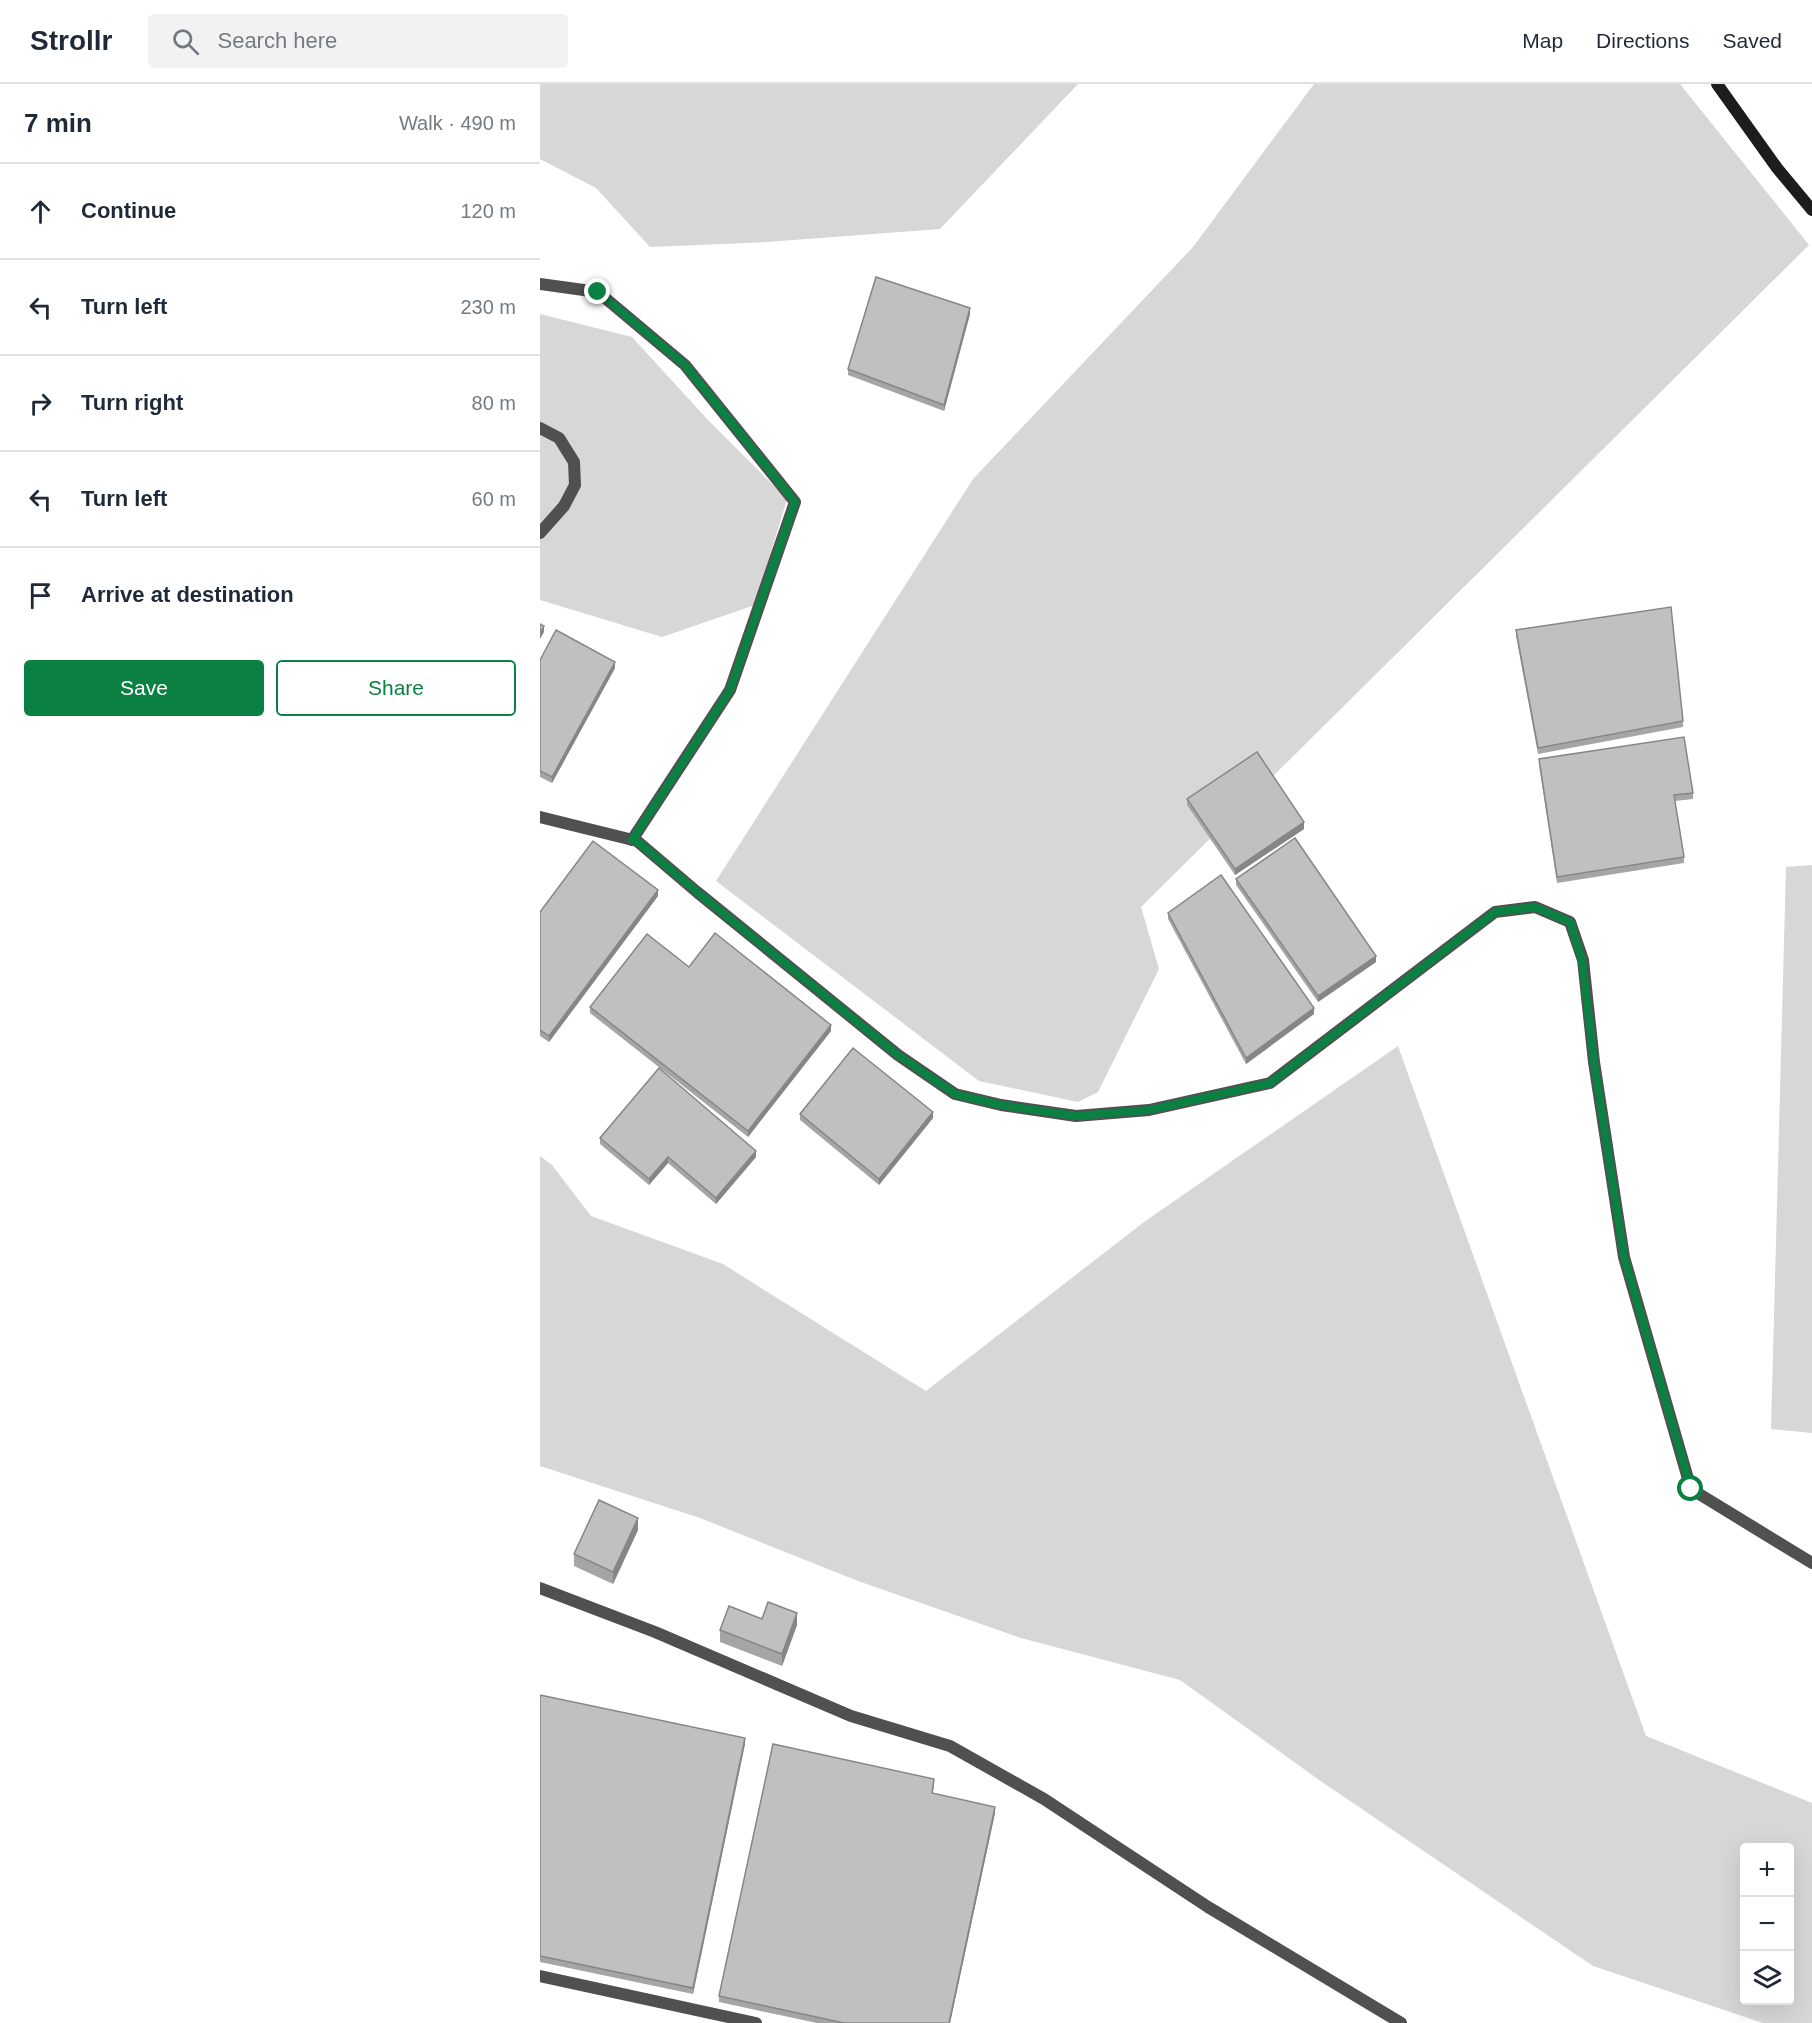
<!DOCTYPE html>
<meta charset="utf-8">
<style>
body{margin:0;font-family:Helvetica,sans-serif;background:#f2f2f3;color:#1f2937}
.controls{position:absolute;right:18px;bottom:18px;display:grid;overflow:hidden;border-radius:6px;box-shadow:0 6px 24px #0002}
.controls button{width:54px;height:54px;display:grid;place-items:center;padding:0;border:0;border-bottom:2px solid #e0e1e3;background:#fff;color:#1f2937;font:30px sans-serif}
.stop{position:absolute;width:18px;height:18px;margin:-14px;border:4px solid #0b8043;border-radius:50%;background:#fff}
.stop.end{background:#0b8043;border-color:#fff;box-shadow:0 2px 6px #0008}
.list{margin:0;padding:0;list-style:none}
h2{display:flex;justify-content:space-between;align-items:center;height:78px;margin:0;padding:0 24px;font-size:26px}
h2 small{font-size:20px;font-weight:400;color:#747a83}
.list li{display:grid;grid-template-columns:39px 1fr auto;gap:18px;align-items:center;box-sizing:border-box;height:96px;padding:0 24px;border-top:2px solid #e0e1e3}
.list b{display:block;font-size:22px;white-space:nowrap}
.list em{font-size:20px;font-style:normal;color:#747a83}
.actions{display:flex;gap:12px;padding:18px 24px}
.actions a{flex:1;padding:14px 0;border:2px solid #0b8043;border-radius:6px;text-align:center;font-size:21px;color:#0b8043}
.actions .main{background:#0b8043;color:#fff}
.icon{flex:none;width:33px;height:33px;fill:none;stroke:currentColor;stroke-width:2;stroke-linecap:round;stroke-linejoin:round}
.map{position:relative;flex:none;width:1272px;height:1939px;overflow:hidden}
header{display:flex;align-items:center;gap:36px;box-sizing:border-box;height:84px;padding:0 30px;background:#fff;border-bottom:2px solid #e0e1e3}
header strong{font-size:28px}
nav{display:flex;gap:33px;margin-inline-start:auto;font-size:21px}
.search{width:420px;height:54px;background:#f2f2f3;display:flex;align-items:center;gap:15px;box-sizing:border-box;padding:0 21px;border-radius:6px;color:#747a83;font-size:22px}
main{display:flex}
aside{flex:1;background:#fff}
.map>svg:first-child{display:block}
.green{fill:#d7d7d7;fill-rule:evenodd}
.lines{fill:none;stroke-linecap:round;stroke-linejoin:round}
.street{stroke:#505050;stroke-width:12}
.secondary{stroke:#1d1d1d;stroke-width:12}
.wall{fill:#a5a5a5}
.shaded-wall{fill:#868686}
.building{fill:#c0c0c0;stroke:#868686;stroke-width:1.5}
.route{stroke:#0b8043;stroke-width:8}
</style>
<header>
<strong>Strollr</strong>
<div class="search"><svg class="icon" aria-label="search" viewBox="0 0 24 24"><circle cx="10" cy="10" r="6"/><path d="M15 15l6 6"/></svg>Search here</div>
<nav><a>Map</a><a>Directions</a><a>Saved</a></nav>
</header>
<main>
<aside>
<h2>7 min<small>Walk · 490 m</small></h2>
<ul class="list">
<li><svg class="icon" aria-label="ahead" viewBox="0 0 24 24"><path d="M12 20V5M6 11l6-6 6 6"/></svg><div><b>Continue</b></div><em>120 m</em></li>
<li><svg class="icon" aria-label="left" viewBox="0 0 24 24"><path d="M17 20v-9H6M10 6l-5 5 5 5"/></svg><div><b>Turn left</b></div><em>230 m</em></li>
<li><svg class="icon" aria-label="right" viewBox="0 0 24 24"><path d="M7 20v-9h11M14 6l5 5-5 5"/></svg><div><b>Turn right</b></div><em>80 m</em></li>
<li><svg class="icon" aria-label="left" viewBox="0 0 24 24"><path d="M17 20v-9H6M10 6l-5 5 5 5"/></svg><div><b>Turn left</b></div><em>60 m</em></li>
<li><svg class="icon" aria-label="arrive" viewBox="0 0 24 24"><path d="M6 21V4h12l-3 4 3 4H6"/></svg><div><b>Arrive at destination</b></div></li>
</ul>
<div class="actions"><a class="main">Save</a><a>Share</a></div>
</aside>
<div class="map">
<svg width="1272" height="1939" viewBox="0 0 1272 1939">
<rect width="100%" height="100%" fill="#fff"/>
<g class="green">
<path d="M0,0H538L400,145L227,158L110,163L56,104L0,75Z"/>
<path d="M774,0H1140L1269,161L601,823L619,885L558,1008L538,1018L439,997L176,797L433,395L653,163Z"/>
<path d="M0,230L92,253L168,336L247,415L215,521L122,553L0,516Z"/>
<path d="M1272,781V1349L1231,1345L1246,783Z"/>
<path d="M858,962L1106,1652L1272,1719V1939H1223L1053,1882L782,1698L640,1596L481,1554L318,1497L160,1434L0,1382V1072L12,1081L51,1132L183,1180L386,1307L604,1138ZM1204,1764H1250V1916H1204Z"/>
</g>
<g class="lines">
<g class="street">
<path d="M0,200L58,208L145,281L255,418L190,606L92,756"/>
<path d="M0,344L19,354L34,378L35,401L24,422L0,449"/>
<path d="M0,733L97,757L157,808L358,971L415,1010L461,1021L536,1032L609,1026L730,999L955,828L995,823L1030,838L1043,876L1054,978L1084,1173L1151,1405L1272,1479"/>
<path d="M0,1504L115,1548L311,1632L410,1662L504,1715L668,1823L861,1939"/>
<path d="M0,1892L216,1939"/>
</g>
<path class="secondary" d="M1177,0L1237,84L1272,126"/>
</g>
<g class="wall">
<path d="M430,230L404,327L308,291V285Z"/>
<path d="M976,546L1143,637V643L998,670L976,552Z"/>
<path d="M0,576L75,584L12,699L0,693Z"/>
<path d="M999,675L1153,709V715L1135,717L1144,773V779L1017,799L999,681Z"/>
<path d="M647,715L764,745L695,791L647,721Z"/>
<path d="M696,795L836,878L778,918L696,801Z"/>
<path d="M118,812L9,958L0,952V828Z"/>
<path d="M628,829L774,930L706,980L628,835Z"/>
<path d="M50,923L291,947L208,1053L50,929Z"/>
<path d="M260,1030L393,1034L339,1101L260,1036Z"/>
<path d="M60,1054L216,1073L176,1120L128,1079L109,1101L60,1060Z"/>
<path d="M98,1446L73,1500L34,1482V1470Z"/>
<path d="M222,1535L257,1541L242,1582L180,1558V1546Z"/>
<path d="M0,1611L205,1660L153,1910L0,1878Z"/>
<path d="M394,1701L393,1709L455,1729L410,1939H277L179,1918V1912Z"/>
</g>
<g class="shaded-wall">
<path d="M430,224V230L404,327V321Z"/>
<path d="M4,542V548L0,555V549Z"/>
<path d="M75,578V584L12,699V693Z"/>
<path d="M764,738V745L695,791V785Z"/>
<path d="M118,806V812L9,958V952Z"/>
<path d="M836,872V878L778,918V912Z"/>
<path d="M774,924V930L706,980V974Z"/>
<path d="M291,941V947L208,1053V1047Z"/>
<path d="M393,1028V1034L339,1101V1095Z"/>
<path d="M216,1067V1073L176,1120V1114Z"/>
<path d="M128,1073V1079L109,1101V1095Z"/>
<path d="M98,1434V1446L73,1500V1488Z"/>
<path d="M257,1529V1541L242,1582V1570Z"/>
<path d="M205,1654V1660L153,1910V1904Z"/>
<path d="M455,1723V1729L410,1939H409Z"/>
</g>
<g class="building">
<path d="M336,193L430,224L404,321L308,285Z"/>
<path d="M1131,523L1143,637L998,664L976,546Z"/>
<path d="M0,540L4,542L0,549Z"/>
<path d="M16,546L75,578L12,693L0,687V576Z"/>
<path d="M1144,653L1153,709L1134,711L1144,773L1017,793L999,675Z"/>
<path d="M717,668L764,738L695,785L647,715Z"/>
<path d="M755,754L836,872L778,912L696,795Z"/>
<path d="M53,757L118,806L9,952L0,946V828Z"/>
<path d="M681,791L774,924L706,974L628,829Z"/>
<path d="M175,849L291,941L208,1047L50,923L107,850L149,883Z"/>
<path d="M313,964L393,1028L339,1095L260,1030Z"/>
<path d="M119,984L216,1067L176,1114L128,1073L109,1095L60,1054Z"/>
<path d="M59,1416L98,1434L73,1488L34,1470Z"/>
<path d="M228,1518L257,1529L242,1570L180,1546L189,1522L222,1535Z"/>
<path d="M0,1611L205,1654L153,1904L0,1872Z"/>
<path d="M233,1660L394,1695L392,1709L455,1723L409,1939H304L179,1912Z"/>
</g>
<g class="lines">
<path class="route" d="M58,208L145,281L255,418L190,606L92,756L97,757L157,808L358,971L415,1010L461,1021L536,1032L609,1026L730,999L955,828L995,823L1030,838L1042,876L1054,978L1084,1173L1151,1405"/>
</g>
</svg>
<div class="controls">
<button>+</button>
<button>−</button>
<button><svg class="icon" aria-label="layers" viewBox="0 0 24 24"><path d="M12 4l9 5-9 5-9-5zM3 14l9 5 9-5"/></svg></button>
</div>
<div class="stop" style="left:1151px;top:1405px"></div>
<div class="stop end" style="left:58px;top:208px"></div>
</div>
</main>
